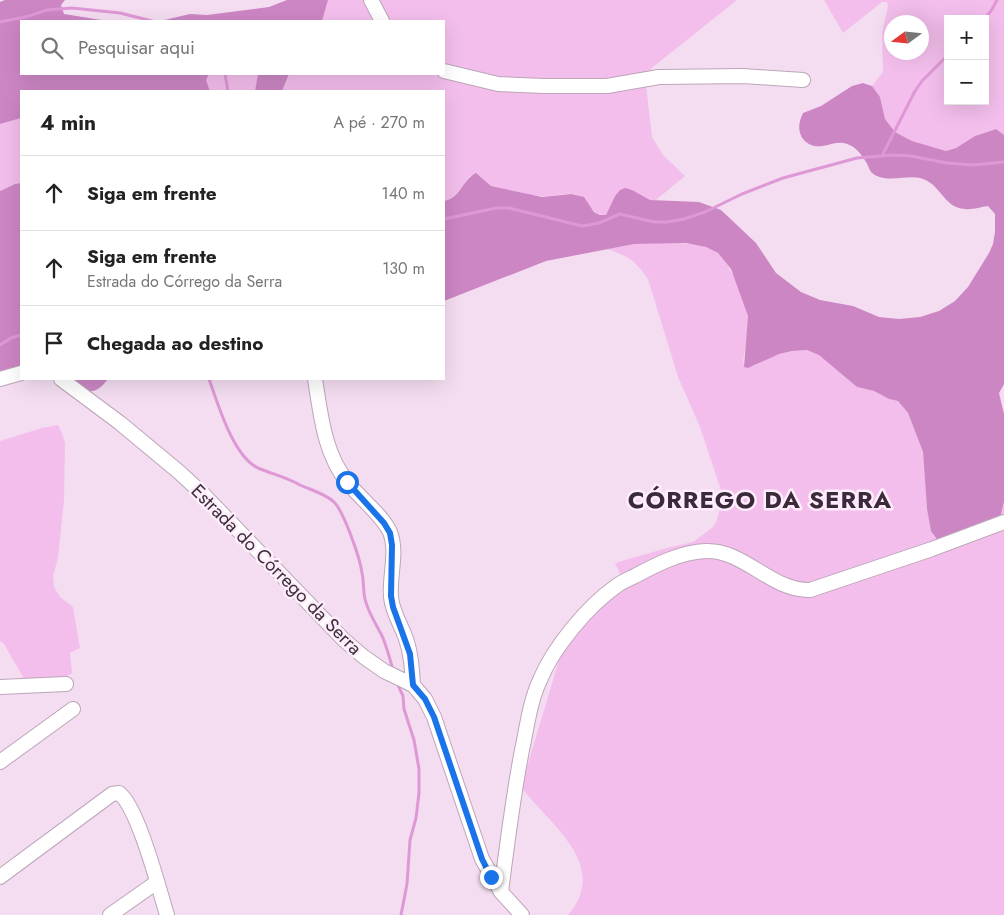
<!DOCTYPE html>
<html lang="pt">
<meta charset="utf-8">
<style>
body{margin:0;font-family:Jost,sans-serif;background:#f6f6f6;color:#222}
.controls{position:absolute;right:15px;top:15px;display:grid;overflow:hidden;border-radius:0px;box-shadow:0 5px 20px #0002}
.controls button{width:45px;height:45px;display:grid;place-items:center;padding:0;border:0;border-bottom:1px solid #e0e0e0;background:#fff;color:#222;font:25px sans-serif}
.compass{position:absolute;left:884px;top:15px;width:45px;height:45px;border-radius:50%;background:#fff;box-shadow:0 5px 20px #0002;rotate:255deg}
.stop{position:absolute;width:15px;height:15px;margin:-11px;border:4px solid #1a73e8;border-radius:50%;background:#fff}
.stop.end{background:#1a73e8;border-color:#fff;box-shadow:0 1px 5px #0008}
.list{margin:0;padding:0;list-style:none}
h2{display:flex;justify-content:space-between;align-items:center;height:65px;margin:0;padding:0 20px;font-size:21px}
h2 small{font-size:16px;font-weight:400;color:#767676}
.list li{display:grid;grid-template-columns:32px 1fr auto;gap:15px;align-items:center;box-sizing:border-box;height:75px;padding:0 20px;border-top:1px solid #e0e0e0}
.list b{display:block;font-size:19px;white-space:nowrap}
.list p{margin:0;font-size:16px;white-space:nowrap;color:#767676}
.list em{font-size:16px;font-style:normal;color:#767676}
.icon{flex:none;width:28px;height:28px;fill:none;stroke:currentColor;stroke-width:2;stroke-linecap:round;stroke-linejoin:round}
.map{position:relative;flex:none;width:1004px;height:915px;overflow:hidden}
.search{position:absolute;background:#fff;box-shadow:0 5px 20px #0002;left:20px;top:20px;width:425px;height:55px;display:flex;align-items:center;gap:12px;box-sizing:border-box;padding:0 18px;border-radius:0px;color:#767676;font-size:19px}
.panel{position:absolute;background:#fff;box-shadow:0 5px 20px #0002;left:20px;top:90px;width:425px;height:290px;border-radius:0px}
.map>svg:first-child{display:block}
.green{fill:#f3beec;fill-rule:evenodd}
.forest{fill:#cc86c4}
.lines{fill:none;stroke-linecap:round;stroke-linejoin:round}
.stream{stroke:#df98d6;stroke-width:3}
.minor-casing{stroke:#bca6b8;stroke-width:16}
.minor{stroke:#fff;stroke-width:14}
.route{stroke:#1a73e8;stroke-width:6}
.labels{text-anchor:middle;stroke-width:5;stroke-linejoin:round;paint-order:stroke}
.street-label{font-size:19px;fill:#393038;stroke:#ffecfc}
.district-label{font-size:24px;font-weight:bold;letter-spacing:1px;fill:#3b2a39;stroke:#ffecfc}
</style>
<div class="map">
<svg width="1004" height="915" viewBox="0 0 1004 915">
<rect width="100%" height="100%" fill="#f4ddf1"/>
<g class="green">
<path d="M328,0H737L653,67L645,77L652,137L663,155L685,176L656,200H650L645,197L615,196L606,215C589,216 590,196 572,194C562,193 551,197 541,196C524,196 507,189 491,186L486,183L483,179L470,176C461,186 457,199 444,201V91H282L289,74H444V21H322Z"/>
<path d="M824,0H1004V135L995,129L975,136L956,148L946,151L912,141L895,132L885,119L880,97L872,86L883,72L882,33L888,7L887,2H882L843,33ZM948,19H985V101H948ZM892,22H922V52H892Z"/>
<path d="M209,74H258L255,91H210L206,80Z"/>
<path d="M21,118V183L15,184L0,191V124Z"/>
<path d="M660,243C679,243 700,242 716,252C729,260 747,303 748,317C748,332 745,348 743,363L754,366L767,358L779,354L792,351L807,350L819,354L857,387L874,391L889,399L898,401L908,413L923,452L927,509L931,531L1004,501V476V915H568C611,865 549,824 521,787L562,650L621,583L620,574L615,563L667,548L693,542L713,527L717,520L723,496L700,427L678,377L648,279C635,260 628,256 607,249L634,244Z"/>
<path d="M58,425L62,433L65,443L64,500L58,558L53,576L54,587L60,597L73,607L80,648L70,653L72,673L50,686L30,689L4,644L0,641V441L42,428Z"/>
</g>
<g class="forest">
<path d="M5,0H65L61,5L64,14L108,21H21V74H209L206,80L210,91H21V118L0,124V2Z"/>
<path d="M287,0H328L322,21H160L190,14L207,15L269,7Z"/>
<path d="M258,74H289L282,91H255Z"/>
<path d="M863,83L872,86L880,97L885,119L895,132L912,141L946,151L956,148L975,136L996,129L1004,135V384L999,393L1004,414V501L1000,519L939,542L931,531L927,509L923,452L908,413L898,401L889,399L874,391L857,387L819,355L807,350L792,351L779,354L748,368L744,367L748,316L731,269L718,253L706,247L686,243L634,244L546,261L444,301V201C461,198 461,181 476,173L491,186L542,197L571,194L584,197L594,212L600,215H606L615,196L620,190L625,188L632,190L650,200L699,202L721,210L738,226L756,243L776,273L801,292L820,300L853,306L879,317L899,319L920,317L939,311L955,301L968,287L989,253L993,244L995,232V214L988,206C980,207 973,210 965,209C943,208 941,183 920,178C906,175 883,184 871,172C869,169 868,165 866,162C861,153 853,144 843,143C831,141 816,154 803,139C797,131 799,121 803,113L821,106L852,86Z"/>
<path d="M21,183V369L0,374V191L15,184Z"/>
<path d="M66,379H108C92,400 85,390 66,379Z"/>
</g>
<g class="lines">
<g class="stream">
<path d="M984,19L991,11L997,0"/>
<path d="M0,22L29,16L47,10L72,8L120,13L152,21"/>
<path d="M225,74L228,91"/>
<path d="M882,156L915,91L922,81L948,55"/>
<path d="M444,219L496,208H509L582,226L599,223L620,214L654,222H667L684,219L705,212L742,194L783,178L857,158L893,155L911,156L947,163L973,165L1004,162"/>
<path d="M0,345L11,338L21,335"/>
<path d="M209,379C218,404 233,456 258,468C272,474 286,477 300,485C311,490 326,494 334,502C344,512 360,558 362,573C364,581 363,591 365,599C368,613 377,625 383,638C387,648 390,659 393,670"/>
<path d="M397,683L403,696L404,709L414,740L419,769V793L416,818L410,840L407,884L401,915"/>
</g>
<g class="minor-casing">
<g id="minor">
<path d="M371,0L382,21"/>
<path d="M444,71L498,84L544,86H607L659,77L743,76L803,80"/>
<path d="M0,379L21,373"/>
<path d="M61,379L120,423L179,472L205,496L344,640L364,657L384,671L413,685L425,699L434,717L482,859L501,892L522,915"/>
<path d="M315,379C321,416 324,453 348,483C360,498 382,515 390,532C398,552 389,577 391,597C392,611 400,623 405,636C411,652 412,668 413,685"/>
<path d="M0,687L66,684"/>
<path d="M0,762L73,709"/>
<path d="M0,877L112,794L119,793C138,807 159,889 167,915"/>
<path d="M501,892C507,844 513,797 522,750C527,727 530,701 540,680C553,648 587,607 615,587C621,582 629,579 635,576C657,564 681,552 706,551C745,550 771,591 810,590L932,549L1004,522"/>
<path d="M110,915L157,882"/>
</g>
</g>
<use href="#minor" class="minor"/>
</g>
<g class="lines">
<path class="route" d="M347,482L384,523L390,533L392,545L391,596L393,607L410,654L413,685L425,699L434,717L482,859L491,877"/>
</g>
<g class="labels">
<g class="street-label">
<text transform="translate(277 569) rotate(45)" y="7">Estrada do Córrego da Serra</text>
</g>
<g class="district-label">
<text x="760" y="508">CÓRREGO DA SERRA</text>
</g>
</g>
</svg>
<div class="controls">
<button>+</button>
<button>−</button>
</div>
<svg class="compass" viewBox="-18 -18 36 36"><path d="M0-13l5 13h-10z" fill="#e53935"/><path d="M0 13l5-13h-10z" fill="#767676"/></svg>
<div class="stop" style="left:347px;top:482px"></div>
<div class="stop end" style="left:491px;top:877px"></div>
<div class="search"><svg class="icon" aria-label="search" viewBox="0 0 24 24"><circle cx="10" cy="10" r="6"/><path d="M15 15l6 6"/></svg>Pesquisar aqui</div>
<section class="panel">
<h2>4 min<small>A pé · 270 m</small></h2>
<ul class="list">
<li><svg class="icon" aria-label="ahead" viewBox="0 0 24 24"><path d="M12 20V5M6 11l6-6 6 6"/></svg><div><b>Siga em frente</b></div><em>140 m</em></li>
<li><svg class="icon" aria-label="ahead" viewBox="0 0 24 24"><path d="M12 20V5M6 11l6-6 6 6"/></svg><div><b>Siga em frente</b><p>Estrada do Córrego da Serra</p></div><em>130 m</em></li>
<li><svg class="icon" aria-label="arrive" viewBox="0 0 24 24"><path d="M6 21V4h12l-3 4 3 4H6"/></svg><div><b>Chegada ao destino</b></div></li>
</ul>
</section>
</div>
